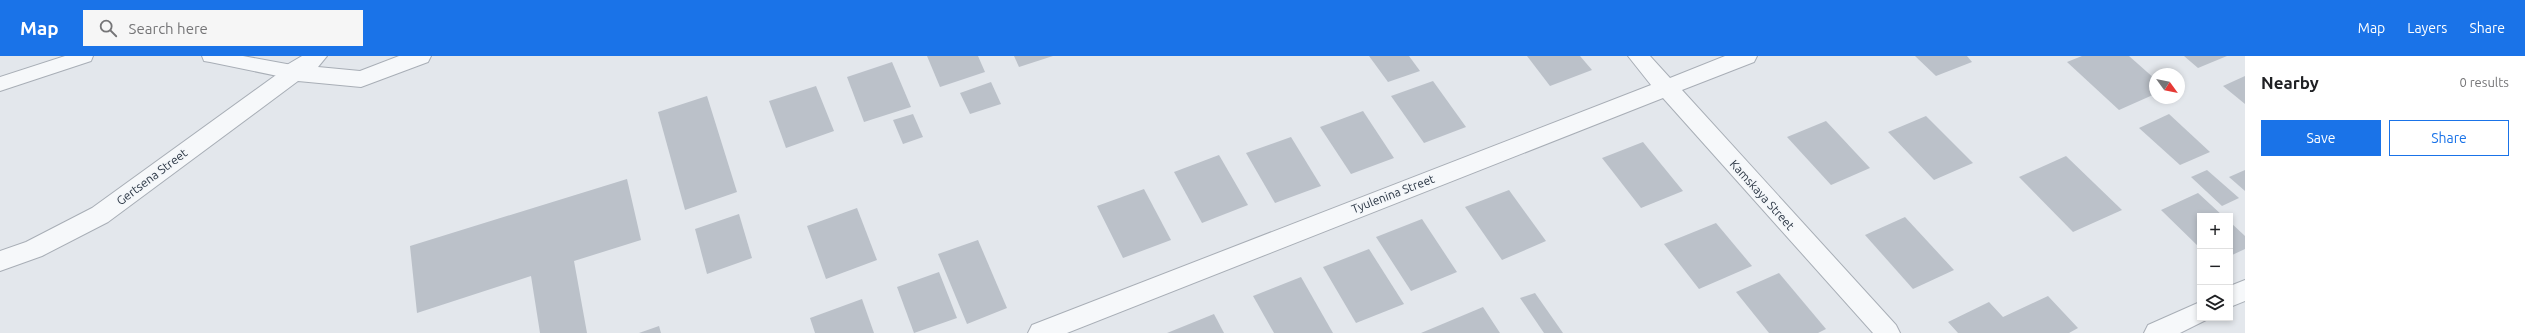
<!DOCTYPE html>
<meta charset="utf-8">
<style>
body{margin:0;font-family:Ubuntu,sans-serif;background:#f6f6f6;color:#202124}
.controls{position:absolute;right:12px;bottom:12px;display:grid;overflow:hidden;border-radius:0px;box-shadow:0 2px 6px #0003}
.controls button{width:36px;height:36px;display:grid;place-items:center;padding:0;border:0;border-bottom:1px solid #e0e0e0;background:#fff;color:#202124;font:20px sans-serif}
.compass{position:absolute;left:2149px;top:12px;width:36px;height:36px;border-radius:50%;background:#fff;box-shadow:0 2px 6px #0003;rotate:123deg}
.list{margin:0;padding:0;list-style:none}
h2{display:flex;justify-content:space-between;align-items:center;height:52px;margin:0;padding:0 16px;font-size:17px}
h2 small{font-size:13px;font-weight:400;color:#757577}
.actions{display:flex;gap:8px;padding:12px 16px}
.actions a{flex:1;padding:9px 0;border:1px solid #1a73e8;border-radius:0px;text-align:center;font-size:14px;color:#1a73e8}
.actions .main{background:#1a73e8;color:#fff}
.icon{flex:none;width:22px;height:22px;fill:none;stroke:currentColor;stroke-width:2;stroke-linecap:round;stroke-linejoin:round}
.map{position:relative;flex:none;width:2245px;height:277px;overflow:hidden}
header{display:flex;align-items:center;gap:24px;box-sizing:border-box;height:56px;padding:0 20px;background:#1a73e8;color:#fff}
header strong{font-size:19px}
nav{display:flex;gap:22px;margin-inline-start:auto;font-size:14px}
.search{width:280px;height:36px;background:#f6f6f6;display:flex;align-items:center;gap:10px;box-sizing:border-box;padding:0 14px;border-radius:0px;color:#757577;font-size:15px}
main{display:flex}
aside{flex:1;background:#fff}
.map>svg:first-child{display:block}
.building{fill:#bbc1c9}
.lines{fill:none;stroke-linecap:round;stroke-linejoin:round}
.service-casing{stroke:#a8aeb6;stroke-width:2}
.minor-casing{stroke:#a8aeb6;stroke-width:2}
.service{fill:#f6f8fa;fill-rule:evenodd}
.minor{fill:#f6f8fa;fill-rule:evenodd}
.labels{text-anchor:middle;stroke-width:3;stroke-linejoin:round;paint-order:stroke}
.street-label{font-size:12px;fill:#2b3644;stroke:#f3f6f9}
</style>
<header>
<strong>Map</strong>
<div class="search"><svg class="icon" aria-label="search" viewBox="0 0 24 24"><circle cx="10" cy="10" r="6"/><path d="M15 15l6 6"/></svg>Search here</div>
<nav><a>Map</a><a>Layers</a><a>Share</a></nav>
</header>
<main>
<div class="map">
<svg width="2245" height="277" viewBox="0 0 2245 277">
<rect width="100%" height="100%" fill="#e3e7ec"/>
<g class="building">
<path d="M927,0H978L985,16L940,31Z"/>
<path d="M1014,0H1053L1019,11Z"/>
<path d="M1369,0H1409L1420,15L1388,26Z"/>
<path d="M1527,0H1580L1592,14L1550,30Z"/>
<path d="M1915,0H1967L1972,6L1936,20Z"/>
<path d="M2082,0H2129L2155,23V38L2119,54L2067,6Z"/>
<path d="M2184,0H2227L2198,12Z"/>
<path d="M892,6L911,51L864,66L847,21Z"/>
<path d="M2245,20V48L2223,30Z"/>
<path d="M1433,25L1466,71L1424,87L1391,40Z"/>
<path d="M991,26L1001,48L970,58L960,37Z"/>
<path d="M816,30L834,75L786,92L769,45Z"/>
<path d="M707,40L737,136L685,154L658,56Z"/>
<path d="M1363,55L1394,102L1351,118L1320,71Z"/>
<path d="M913,58L923,81L903,88L893,64Z"/>
<path d="M2169,58L2210,96L2180,109L2139,72Z"/>
<path d="M1926,60L1973,107L1934,124L1888,76Z"/>
<path d="M1826,65L1870,112L1831,129L1787,81Z"/>
<path d="M1291,81L1321,130L1275,147L1246,97Z"/>
<path d="M1643,86L1683,135L1641,152L1602,102Z"/>
<path d="M1219,99L1248,149L1202,167L1174,116Z"/>
<path d="M2066,100L2122,154L2073,176L2019,121Z"/>
<path d="M2207,114L2239,142L2222,150L2191,121Z"/>
<path d="M2245,114V135L2229,121Z"/>
<path d="M627,123L641,184L574,205L587,277H540L531,220L417,257L410,190Z"/>
<path d="M1144,133L1171,184L1123,202L1097,150Z"/>
<path d="M1509,134L1546,185L1502,204L1465,151Z"/>
<path d="M2198,137L2223,160H2200V192L2161,154Z"/>
<path d="M857,152L877,204L826,223L807,170Z"/>
<path d="M739,158L752,202L707,218L695,173Z"/>
<path d="M1905,161L1954,214L1913,233L1865,179Z"/>
<path d="M1422,163L1457,216L1411,235L1376,181Z"/>
<path d="M2230,166L2245,180V193L2230,200Z"/>
<path d="M1716,167L1752,210L1699,233L1664,188Z"/>
<path d="M978,184L1007,252L967,268L938,198Z"/>
<path d="M1369,193L1404,248L1356,267L1323,211Z"/>
<path d="M939,216L957,262L914,277L897,231Z"/>
<path d="M1779,217L1826,273L1818,277H1769L1736,236Z"/>
<path d="M1301,221L1333,277H1274L1253,240Z"/>
<path d="M1535,237L1563,277H1544L1520,242Z"/>
<path d="M2048,240L2078,272L2069,277H1958L1948,266L1989,246L2003,261Z"/>
<path d="M862,243L874,277H815L810,262Z"/>
<path d="M1483,251L1500,277H1421Z"/>
<path d="M1214,258L1224,277H1167Z"/>
<path d="M659,270L661,277H639Z"/>
</g>
<g class="lines">
<g class="service-casing">
<g id="service">
<path d="M65,0H93L91,5L0,35V21Z"/>
<path d="M202,0H243L292,9L298,11L300,16L298,21L292,23L210,6L204,5Z"/>
</g>
</g>
<g class="minor-casing">
<g id="minor">
<path d="M302,0H327L318,11L360,15L399,0H431L428,6L361,31L298,25L108,166L42,200L0,215V195L26,186L92,152L283,14L285,10Z"/>
<path d="M1628,0H1650L1670,22L1725,0H1757L1754,6L1682,34L1896,269L1900,277H1873L1663,42L1067,277H1028L1032,269L1651,29Z"/>
<path d="M2245,224V245L2230,251V230Z"/>
<path d="M2200,246V262L2208,263L2180,277H2144L2148,269Z"/>
</g>
</g>
<use href="#service" class="service"/>
<use href="#minor" class="minor"/>
</g>
<g class="labels">
<g class="street-label">
<text transform="translate(152 121) rotate(-37)" y="4">Gertsena Street</text>
<text transform="translate(1393 138) rotate(-21)" y="4">Tyulenina Street</text>
<text transform="translate(1762 139) rotate(48)" y="4">Kamskaya Street</text>
</g>
</g>
</svg>
<div class="controls">
<button>+</button>
<button>−</button>
<button><svg class="icon" aria-label="layers" viewBox="0 0 24 24"><path d="M12 4l9 5-9 5-9-5zM3 14l9 5 9-5"/></svg></button>
</div>
<svg class="compass" viewBox="-18 -18 36 36"><path d="M0-13l5 13h-10z" fill="#e53935"/><path d="M0 13l5-13h-10z" fill="#757577"/></svg>
</div>
<aside>
<h2>Nearby<small>0 results</small></h2>
<ul class="list">
</ul>
<div class="actions"><a class="main">Save</a><a>Share</a></div>
</aside>
</main>
